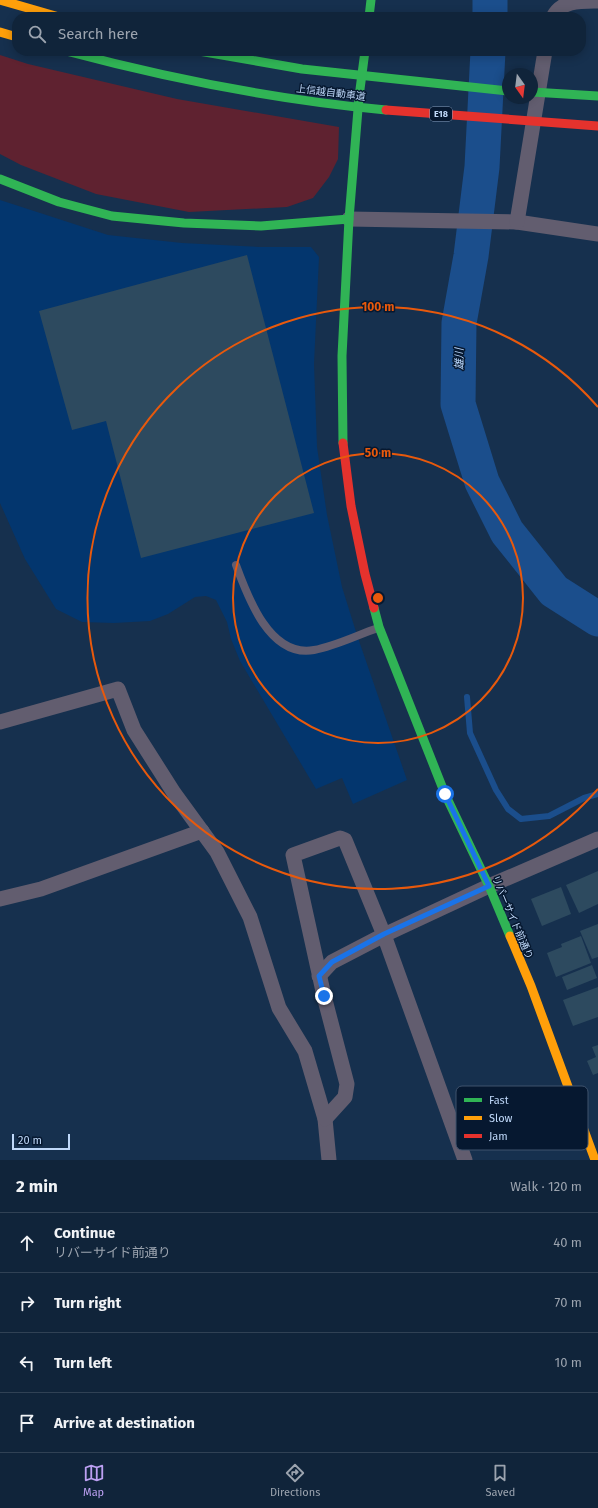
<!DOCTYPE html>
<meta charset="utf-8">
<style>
body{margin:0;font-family:"Fira Sans","Noto Sans JP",sans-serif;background:#192c42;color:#f1f3f6}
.compass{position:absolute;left:502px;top:68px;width:36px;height:36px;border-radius:50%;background:#10243a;box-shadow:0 2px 10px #0003;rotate:166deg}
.scale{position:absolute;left:12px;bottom:10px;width:58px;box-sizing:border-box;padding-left:4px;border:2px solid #bfd8f9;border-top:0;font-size:11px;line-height:14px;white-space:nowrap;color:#bfd8f9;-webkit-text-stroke:3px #061830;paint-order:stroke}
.stop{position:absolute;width:12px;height:12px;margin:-9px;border:3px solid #1a73e8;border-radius:50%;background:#fff}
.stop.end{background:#1a73e8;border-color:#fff;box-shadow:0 1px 4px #0008}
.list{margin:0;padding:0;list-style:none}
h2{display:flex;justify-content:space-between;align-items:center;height:52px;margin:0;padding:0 16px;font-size:17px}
h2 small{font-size:13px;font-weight:400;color:#9ca4af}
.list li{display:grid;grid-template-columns:26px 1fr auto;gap:12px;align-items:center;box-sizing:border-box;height:60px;padding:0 16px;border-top:1px solid #304154}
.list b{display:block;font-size:15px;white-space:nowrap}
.list p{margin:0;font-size:13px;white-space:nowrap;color:#9ca4af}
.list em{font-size:13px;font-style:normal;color:#9ca4af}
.icon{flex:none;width:22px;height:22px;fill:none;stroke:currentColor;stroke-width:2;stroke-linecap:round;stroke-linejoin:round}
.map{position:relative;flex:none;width:598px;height:1160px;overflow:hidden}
.search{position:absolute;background:#10243a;box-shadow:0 2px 10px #0003;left:12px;right:12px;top:12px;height:44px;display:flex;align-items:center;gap:10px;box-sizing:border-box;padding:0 14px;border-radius:16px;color:#9ca4af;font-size:15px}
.sheet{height:292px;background:#10243a}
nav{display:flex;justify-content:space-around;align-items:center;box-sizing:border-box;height:56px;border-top:1px solid #304154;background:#10243a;font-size:11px;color:#9ca4af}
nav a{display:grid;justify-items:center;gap:2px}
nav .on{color:#bca0f2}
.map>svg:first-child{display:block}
.built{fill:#03366e}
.green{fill:#5f2230}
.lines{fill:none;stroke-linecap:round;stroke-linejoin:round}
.stream{stroke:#1b4e8c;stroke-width:6}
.river{stroke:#1b4e8c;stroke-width:35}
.building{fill:#2d4a5f}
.lane{stroke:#625d6f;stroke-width:8}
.street{stroke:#625d6f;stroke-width:15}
.fast{stroke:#30b455;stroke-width:9}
.slow{stroke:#ff9f0a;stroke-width:9}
.jam{stroke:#e5322d;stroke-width:9}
.route{stroke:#1a73e8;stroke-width:5}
.ring{fill:none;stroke:#e8590c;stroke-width:2}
.labels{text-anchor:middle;stroke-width:3;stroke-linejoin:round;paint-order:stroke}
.shield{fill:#061830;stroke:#889ebd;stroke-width:1}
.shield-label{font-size:9px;font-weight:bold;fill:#bfd8f9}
.street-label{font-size:10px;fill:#bfd8f9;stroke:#061830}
.water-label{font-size:11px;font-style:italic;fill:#bbd8fd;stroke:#061830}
.key{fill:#061830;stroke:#3e526c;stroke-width:1}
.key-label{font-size:11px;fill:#bfd8f9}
.centre{fill:#e8590c;stroke:#061830;stroke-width:2}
.ring-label{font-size:12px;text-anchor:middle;font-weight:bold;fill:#e8590c;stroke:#061830;stroke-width:3;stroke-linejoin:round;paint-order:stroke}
</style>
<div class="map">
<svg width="598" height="1160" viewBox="0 0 598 1160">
<rect width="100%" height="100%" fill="#16304e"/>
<path class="built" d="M0,200L108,235L182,243L260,247H311L319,257L314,364L317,447L327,515L342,587L357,635L407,780L353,804L342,778L316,789L240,661L231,639L227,622L216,600L206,596L195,597L168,614L150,621L114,623L82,622L56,609L25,559L0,503Z"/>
<path class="green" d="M0,55L28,64L177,99L339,127L338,159L329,177L313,198L287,207L189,212L96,194L21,165L0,154Z"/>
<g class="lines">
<path class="stream" d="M467,697L470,733L496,790L508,809L521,819L549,816L584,798L598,794"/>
<g class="river">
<path d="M490,17V0"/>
<path d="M488,51L482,167L471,256L459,323L458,404L482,482L507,532L554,591L598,619"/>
</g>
</g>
<g class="building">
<path d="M247,255L314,513L141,558L106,421L72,430L39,311Z"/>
<path d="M598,871V904L579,913L566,885Z"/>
<path d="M561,887L571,914L542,926L531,899Z"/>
<path d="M598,924V957L592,959L580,931Z"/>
<path d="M581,936L591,963L556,977L547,953L562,947L561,944Z"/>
<path d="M592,965L597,978L567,990L562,977Z"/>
<path d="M598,987V1017L573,1026L563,1000Z"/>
<path d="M598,1045V1073L593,1075L587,1061L596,1057L592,1047Z"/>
</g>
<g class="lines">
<path class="lane" d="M236,565C248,598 270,658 314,650C336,646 357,635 378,628"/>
<g class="street">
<path d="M553,17C562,0 580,1 598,1"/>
<path d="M349,219L517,222L598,234"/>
<path d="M517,222L545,51"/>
<path d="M0,722L118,689L134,730L174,793L217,852L250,917L279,1008L305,1051L325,1119L329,1160"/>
<path d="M0,899L41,889L202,831"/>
<path d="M319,976L332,962L384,935L489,886L598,839"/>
<path d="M325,1119L345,1097L347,1084L324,996L293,855L340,838L345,840L384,935L465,1160"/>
</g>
<g class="fast">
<path d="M369,17L371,0"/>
<path d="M66,51C171,79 278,100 386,110"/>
<path d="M199,51L302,69L508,91"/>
<path d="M532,92L598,96"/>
<path d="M0,179L59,202L112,216L184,223L261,226L349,219"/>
<path d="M343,443L342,356L349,219L359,97L365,51"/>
<path d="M374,608L379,627L445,794L489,886L510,936"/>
</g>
<g class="slow">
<path d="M0,0L59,17"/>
<path d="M0,32L17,37"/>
<path d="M510,936L531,986L595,1160"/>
</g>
<g class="jam">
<path d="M386,110L598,126"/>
<path d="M343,443L351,506L365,574L374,608"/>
</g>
</g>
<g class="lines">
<path class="route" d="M324,996L319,976L332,962L384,934L489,886L445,794"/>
</g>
<g class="ring">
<circle cx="378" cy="598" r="145"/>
<path d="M598 789A291 291 0 1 1 598 407"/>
</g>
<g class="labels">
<rect class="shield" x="430" y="107" width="22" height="14" rx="3"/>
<g class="shield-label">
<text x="441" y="117">E18</text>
</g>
<g class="street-label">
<text transform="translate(331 92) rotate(7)" y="4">上信越自動車道</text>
<text transform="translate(513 917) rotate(67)" y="4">リバーサイド前通り</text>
</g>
<g class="water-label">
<text transform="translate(459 359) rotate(-90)" y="4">雄川</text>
</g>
</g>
<rect x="456" y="1086" width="132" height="64" rx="6" class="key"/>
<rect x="464" y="1098" width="18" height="4" fill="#30b455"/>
<rect x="464" y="1116" width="18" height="4" fill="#ff9f0a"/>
<rect x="464" y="1134" width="18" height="4" fill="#e5322d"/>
<g class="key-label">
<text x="489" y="1104">Fast</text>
<text x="489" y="1122">Slow</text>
<text x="489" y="1140">Jam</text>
</g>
<circle cx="378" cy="598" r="6" class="centre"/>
<g class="ring-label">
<text x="378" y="311">100 m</text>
<text x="378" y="457">50 m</text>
</g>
</svg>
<svg class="compass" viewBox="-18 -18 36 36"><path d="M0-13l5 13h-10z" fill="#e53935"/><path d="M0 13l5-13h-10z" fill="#9ca4af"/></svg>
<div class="scale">20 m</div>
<div class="stop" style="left:445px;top:794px"></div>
<div class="stop end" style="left:324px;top:996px"></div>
<div class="search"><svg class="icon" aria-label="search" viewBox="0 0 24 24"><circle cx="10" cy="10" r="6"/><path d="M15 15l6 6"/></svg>Search here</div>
</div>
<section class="sheet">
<h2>2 min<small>Walk · 120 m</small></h2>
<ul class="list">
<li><svg class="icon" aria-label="ahead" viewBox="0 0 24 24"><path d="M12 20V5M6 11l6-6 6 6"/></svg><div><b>Continue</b><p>リバーサイド前通り</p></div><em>40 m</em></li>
<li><svg class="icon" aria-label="right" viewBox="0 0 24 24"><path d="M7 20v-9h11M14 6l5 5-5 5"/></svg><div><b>Turn right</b></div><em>70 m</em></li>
<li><svg class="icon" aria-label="left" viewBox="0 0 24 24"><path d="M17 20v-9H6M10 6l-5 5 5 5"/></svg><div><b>Turn left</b></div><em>10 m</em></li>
<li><svg class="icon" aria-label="arrive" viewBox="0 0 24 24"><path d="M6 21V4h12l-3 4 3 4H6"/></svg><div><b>Arrive at destination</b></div></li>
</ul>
</section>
<nav>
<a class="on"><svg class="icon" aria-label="map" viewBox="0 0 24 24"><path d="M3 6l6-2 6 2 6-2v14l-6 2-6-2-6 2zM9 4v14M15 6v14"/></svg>Map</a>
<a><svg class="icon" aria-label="directions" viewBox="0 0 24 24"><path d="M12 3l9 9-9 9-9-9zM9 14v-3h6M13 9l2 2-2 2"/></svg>Directions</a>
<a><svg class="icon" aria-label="saved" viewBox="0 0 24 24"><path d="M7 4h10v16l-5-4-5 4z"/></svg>Saved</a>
</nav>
